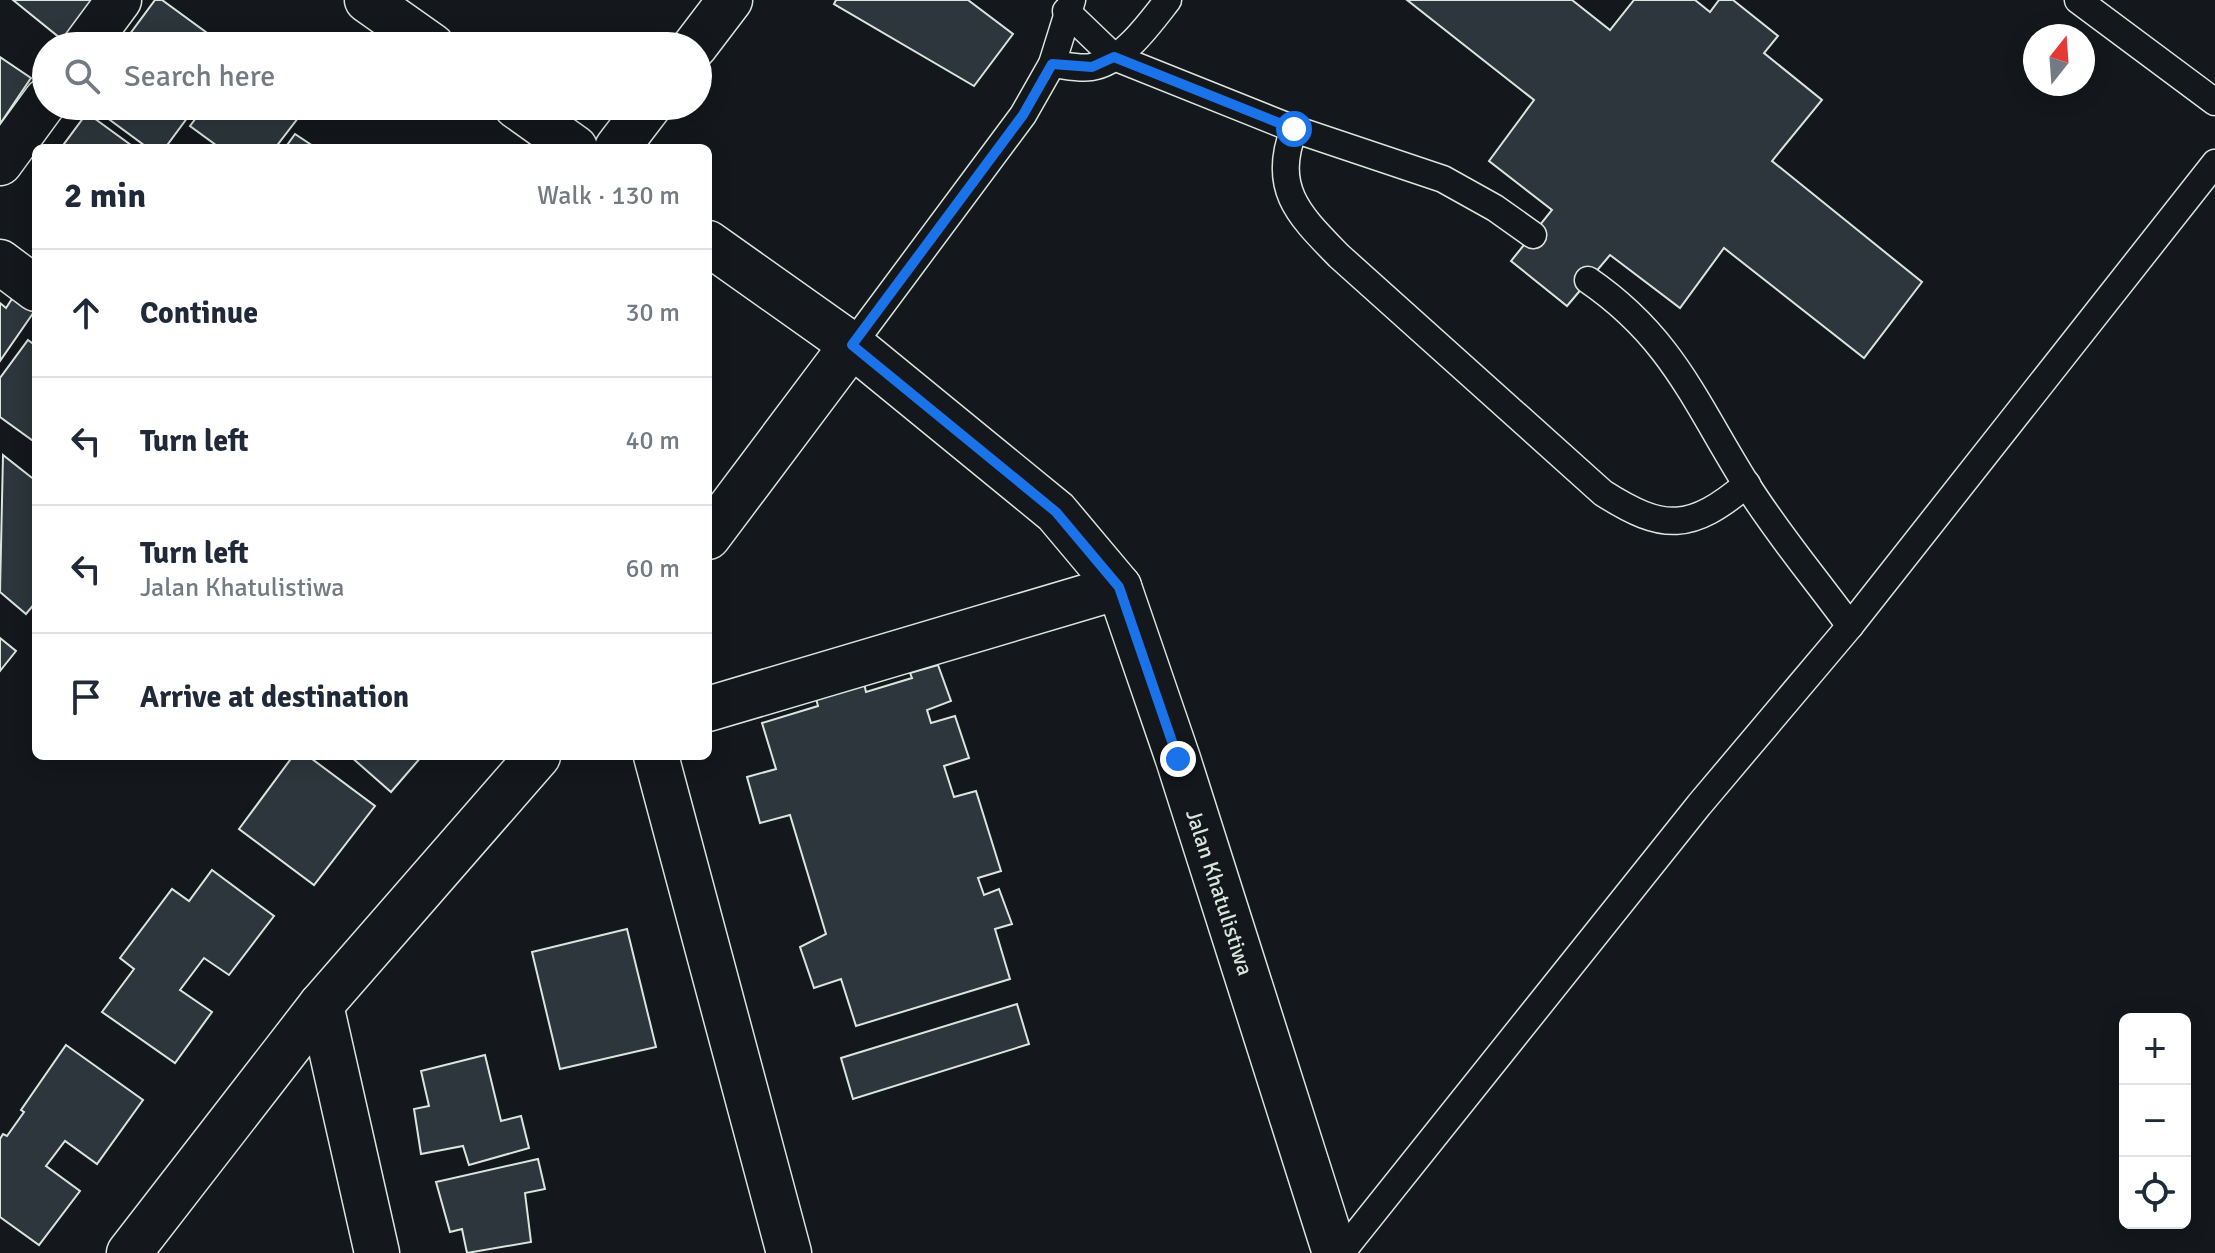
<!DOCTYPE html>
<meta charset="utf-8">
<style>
body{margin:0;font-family:Signika,sans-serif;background:#f6f6f7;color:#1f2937}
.controls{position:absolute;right:24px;bottom:24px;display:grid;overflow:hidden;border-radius:12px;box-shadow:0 4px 20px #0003}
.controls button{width:72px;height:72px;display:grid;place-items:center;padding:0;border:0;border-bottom:2px solid #e0e1e3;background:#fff;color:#1f2937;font:40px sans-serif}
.compass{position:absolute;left:2023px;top:24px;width:72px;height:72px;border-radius:50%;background:#fff;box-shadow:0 4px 20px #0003;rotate:17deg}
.stop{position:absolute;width:24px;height:24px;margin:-18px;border:6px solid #1a73e8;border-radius:50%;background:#fff}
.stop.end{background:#1a73e8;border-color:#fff;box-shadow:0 2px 8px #0008}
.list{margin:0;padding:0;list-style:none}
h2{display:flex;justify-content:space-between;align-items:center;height:104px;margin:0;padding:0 32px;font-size:34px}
h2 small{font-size:26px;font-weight:400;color:#747a83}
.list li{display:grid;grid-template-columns:52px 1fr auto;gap:24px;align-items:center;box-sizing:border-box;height:128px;padding:0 32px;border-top:2px solid #e0e1e3}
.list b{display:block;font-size:30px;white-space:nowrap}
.list p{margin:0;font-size:26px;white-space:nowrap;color:#747a83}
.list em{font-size:26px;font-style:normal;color:#747a83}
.icon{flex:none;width:44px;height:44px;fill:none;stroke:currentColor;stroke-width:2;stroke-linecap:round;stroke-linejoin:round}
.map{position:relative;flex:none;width:2215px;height:1253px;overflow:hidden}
.search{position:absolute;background:#fff;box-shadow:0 4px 20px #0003;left:32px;top:32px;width:680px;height:88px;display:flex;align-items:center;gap:20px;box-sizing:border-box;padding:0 28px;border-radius:44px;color:#747a83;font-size:30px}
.panel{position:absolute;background:#fff;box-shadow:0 4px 20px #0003;left:32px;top:144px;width:680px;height:616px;border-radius:12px}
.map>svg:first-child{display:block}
.building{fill:#2c363c;stroke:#d8e6dc;stroke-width:2}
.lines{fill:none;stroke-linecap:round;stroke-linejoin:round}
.lane-casing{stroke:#d8e6dc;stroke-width:29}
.street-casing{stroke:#d8e6dc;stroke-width:47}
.secondary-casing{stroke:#d8e6dc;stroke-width:47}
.lane{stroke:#14181c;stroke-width:26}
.street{stroke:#14181c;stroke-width:44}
.secondary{stroke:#14181c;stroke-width:44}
.route{stroke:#1a73e8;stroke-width:10}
.labels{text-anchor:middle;stroke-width:6;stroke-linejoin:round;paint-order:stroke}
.street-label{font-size:22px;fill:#d8e6dc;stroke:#14181c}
</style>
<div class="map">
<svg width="2215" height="1253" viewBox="0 0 2215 1253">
<rect width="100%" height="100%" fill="#14181c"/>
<g class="building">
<path d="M13,0H100L65,42Z"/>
<path d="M155,0H162L225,46H121Z"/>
<path d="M836,0H968L1013,34L974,86L834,4Z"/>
<path d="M1407,0H1572L1610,30L1634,0H1695L1710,12L1719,0H1733L1778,36L1764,53L1822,100L1772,161L1922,282L1864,358L1724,248L1680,308L1610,255L1567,306L1511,261L1552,210L1489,161L1534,100Z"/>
<path d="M0,57L31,78L0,124Z"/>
<path d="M91,106H196L165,148H148Z"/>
<path d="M205,106H301L305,109L275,148H220L190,126Z"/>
<path d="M87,113L135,148H61Z"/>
<path d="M295,134L316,148H285Z"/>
<path d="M17,291L36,309L0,361V303L6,308Z"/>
<path d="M28,340L36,346V443L0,417V378Z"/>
<path d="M3,455L36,481V602L26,614L0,592Z"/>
<path d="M0,638L16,651L0,671Z"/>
<path d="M938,665L951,701L927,710L931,723L955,716L969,758L944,766L954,797L976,791L1001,871L978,878L984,895L999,889L1012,924L995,929L1010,979L856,1026L841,979L814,988L800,947L826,934L790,815L760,823L747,777L776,769L762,723L818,706L812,683L861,670L866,692L912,678L910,673Z"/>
<path d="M293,756H308L375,806L314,885L239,829Z"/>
<path d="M350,756H422L391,792Z"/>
<path d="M212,870L274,916L229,975L204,958L180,990L212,1012L175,1063L102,1012L134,969L120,958L172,889L189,901Z"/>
<path d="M627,929L656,1047L560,1069L532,952Z"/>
<path d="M1017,1004L1029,1044L853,1099L841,1058Z"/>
<path d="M66,1045L143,1100L97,1164L65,1141L46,1166L80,1191L39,1245L0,1217V1139L3,1134L7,1136L24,1112L21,1110Z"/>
<path d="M485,1055L501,1121L521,1116L529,1148L469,1165L463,1146L421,1154L414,1109L429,1106L421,1071Z"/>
<path d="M538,1159L545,1189L525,1193L531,1242L467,1253L462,1229L450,1232L436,1182Z"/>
</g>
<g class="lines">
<g class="lane-casing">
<g id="lane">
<path d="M2078,0L2215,102"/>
<path d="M1066,11L1114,57L1294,129L1443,179L1495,208L1533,235"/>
<path d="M1052,64C1064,65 1079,69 1091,67C1122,63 1150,23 1168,0"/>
<path d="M1294,129C1271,189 1299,215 1339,256L1603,493C1664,532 1691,531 1747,484"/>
<path d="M1588,280C1671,337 1694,400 1745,482C1776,532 1815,578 1850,626"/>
<path d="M852,345L1023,115L1052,64L1072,0"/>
<path d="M1341,1253L1699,805L1850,626L2215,163"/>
</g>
</g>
<g class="street-casing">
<g id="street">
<path d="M85,46L119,0"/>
<path d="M695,46L730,0"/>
<path d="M617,148L649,106"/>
<path d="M0,163L46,100"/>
<path d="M0,262L36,289"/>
<path d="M708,537L852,345"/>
<path d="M708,709L1119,587"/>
<path d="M656,756L789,1253"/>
<path d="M321,1005L377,1253"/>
<path d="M129,1253L321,1005L538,756"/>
</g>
</g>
<g class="secondary-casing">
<g id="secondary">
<path d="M367,0L432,46"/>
<path d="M516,106L575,148"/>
<path d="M708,243L852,345L1056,512L1119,587L1178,759L1335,1253"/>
</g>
</g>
<use href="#lane" class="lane"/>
<use href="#street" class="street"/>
<use href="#secondary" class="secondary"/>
</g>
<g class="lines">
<path class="route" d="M1178,759L1119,587L1056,512L852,345L1023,115L1052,64L1092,67L1114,57L1294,129"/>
</g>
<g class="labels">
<g class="street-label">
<text transform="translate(1220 892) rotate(72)" y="8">Jalan Khatulistiwa</text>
</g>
</g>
</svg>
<div class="controls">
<button>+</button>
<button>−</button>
<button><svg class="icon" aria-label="locate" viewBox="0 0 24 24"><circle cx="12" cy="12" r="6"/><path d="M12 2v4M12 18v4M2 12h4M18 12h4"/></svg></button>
</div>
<svg class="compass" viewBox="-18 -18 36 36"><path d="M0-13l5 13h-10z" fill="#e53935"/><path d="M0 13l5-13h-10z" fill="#747a83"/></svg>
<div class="stop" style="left:1294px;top:129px"></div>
<div class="stop end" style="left:1178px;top:759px"></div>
<div class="search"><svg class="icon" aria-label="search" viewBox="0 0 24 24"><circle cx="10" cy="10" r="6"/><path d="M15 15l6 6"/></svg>Search here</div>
<section class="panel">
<h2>2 min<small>Walk · 130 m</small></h2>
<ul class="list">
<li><svg class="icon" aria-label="ahead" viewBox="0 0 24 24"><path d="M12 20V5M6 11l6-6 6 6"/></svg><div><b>Continue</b></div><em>30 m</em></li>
<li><svg class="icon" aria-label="left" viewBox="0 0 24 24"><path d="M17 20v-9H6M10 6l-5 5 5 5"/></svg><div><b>Turn left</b></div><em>40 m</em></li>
<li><svg class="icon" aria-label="left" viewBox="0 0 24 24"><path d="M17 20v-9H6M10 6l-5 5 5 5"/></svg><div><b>Turn left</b><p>Jalan Khatulistiwa</p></div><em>60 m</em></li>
<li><svg class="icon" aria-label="arrive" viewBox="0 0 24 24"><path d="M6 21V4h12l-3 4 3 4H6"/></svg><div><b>Arrive at destination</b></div></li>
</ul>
</section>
</div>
